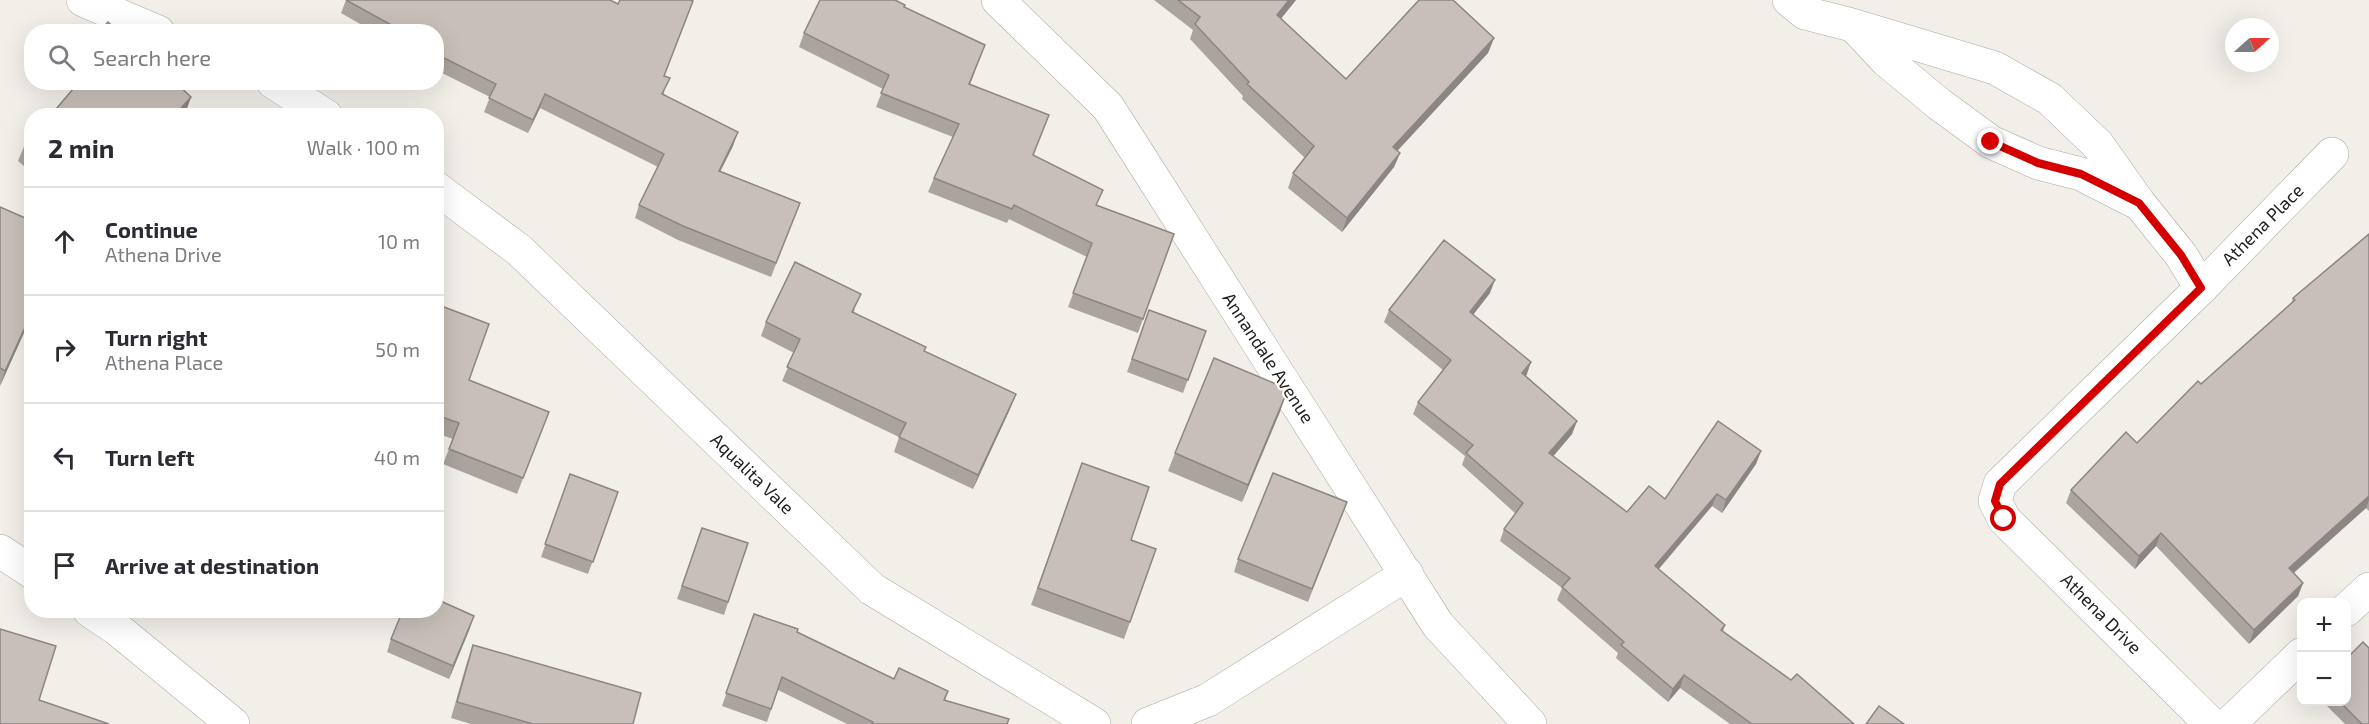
<!DOCTYPE html>
<meta charset="utf-8">
<style>
body{margin:0;font-family:"Exo 2",sans-serif;background:#f7f7f7;color:#2b2b33}
.controls{position:absolute;right:18px;bottom:18px;display:grid;overflow:hidden;border-radius:12px;box-shadow:0 6px 24px #0002}
.controls button{width:54px;height:54px;display:grid;place-items:center;padding:0;border:0;border-bottom:2px solid #e1e1e2;background:#fff;color:#2b2b33;font:30px sans-serif}
.compass{position:absolute;left:2225px;top:18px;width:54px;height:54px;border-radius:50%;background:#fff;box-shadow:0 6px 24px #0002;rotate:69deg}
.stop{position:absolute;width:18px;height:18px;margin:-14px;border:4px solid #d40000;border-radius:50%;background:#fff}
.stop.end{background:#d40000;border-color:#fff;box-shadow:0 2px 6px #0008}
.list{margin:0;padding:0;list-style:none}
h2{display:flex;justify-content:space-between;align-items:center;height:78px;margin:0;padding:0 24px;font-size:26px}
h2 small{font-size:20px;font-weight:400;color:#7c7c81}
.list li{display:grid;grid-template-columns:39px 1fr auto;gap:18px;align-items:center;box-sizing:border-box;height:108px;padding:0 24px;border-top:2px solid #e1e1e2}
.list b{display:block;font-size:22px;white-space:nowrap}
.list p{margin:0;font-size:20px;white-space:nowrap;color:#7c7c81}
.list em{font-size:20px;font-style:normal;color:#7c7c81}
.icon{flex:none;width:33px;height:33px;fill:none;stroke:currentColor;stroke-width:2;stroke-linecap:round;stroke-linejoin:round}
.map{position:relative;flex:none;width:2369px;height:724px;overflow:hidden}
.search{position:absolute;background:#fff;box-shadow:0 6px 24px #0002;left:24px;top:24px;width:420px;height:66px;display:flex;align-items:center;gap:15px;box-sizing:border-box;padding:0 21px;border-radius:24px;color:#7c7c81;font-size:22px}
.panel{position:absolute;background:#fff;box-shadow:0 6px 24px #0002;left:24px;top:108px;width:420px;height:510px;border-radius:24px}
.map>svg:first-child{display:block}
.lines{fill:none;stroke-linecap:round;stroke-linejoin:round}
.minor-casing{stroke:#a9a9a9;stroke-width:34}
.minor{stroke:#fff;stroke-width:33}
.wall{fill:#aba49e}
.shaded-wall{fill:#8b8681}
.building{fill:#c7bfb8;stroke:#8b8681;stroke-width:1.5}
.route{stroke:#d40000;stroke-width:8}
.labels{text-anchor:middle;stroke-width:4.5;stroke-linejoin:round;paint-order:stroke}
.street-label{font-size:18px;fill:#222;stroke:#fff}
</style>
<div class="map">
<svg width="2369" height="724" viewBox="0 0 2369 724">
<rect width="100%" height="100%" fill="#f2efe9"/>
<g class="lines">
<g class="minor-casing">
<g id="minor">
<path d="M83,0L158,32"/>
<path d="M998,0L1108,107L1438,625L1530,724"/>
<path d="M1789,0L1805,13L1852,25L1995,68L2050,99L2098,145L2139,203L2181,255L2201,288"/>
<path d="M1856,28L1887,61L1939,104L1991,142L2038,163L2081,174L2134,201"/>
<path d="M273,82L326,116"/>
<path d="M436,188L519,250L872,589L1094,724"/>
<path d="M0,551L32,572"/>
<path d="M89,610L117,629L233,724"/>
<path d="M2346,610L2369,589"/>
<path d="M1148,724L1208,700L1407,574"/>
<path d="M2211,724L2004,519L1995,501L2000,484L2201,288L2332,154"/>
<path d="M2229,724L2302,654"/>
</g>
</g>
<use href="#minor" class="minor"/>
</g>
<g class="wall">
<path d="M346,0L665,76L664,94L733,146L720,171L800,203L771,277L678,240L635,218L639,205L658,167L540,108L528,133L484,112L490,97L436,70V32H374L341,13Z"/>
<path d="M1154,0H1296L1281,18L1346,79L1494,38L1488,53L1397,151L1400,153L1394,167L1342,232L1288,188L1293,173L1305,158L1242,99L1243,96L1190,39L1193,30Z"/>
<path d="M904,7L985,45L970,85L1034,155L1097,206L1174,234L1138,333L1068,307L1087,257L1009,219L1007,223L928,192L934,178L953,137L876,107L883,89L799,47L804,33Z"/>
<path d="M63,82H175L191,97L185,114L72,91Z"/>
<path d="M32,136V173L18,161L25,144Z"/>
<path d="M0,207L32,221V315L0,386Z"/>
<path d="M2369,234V511L2366,508L2294,573L2303,583L2298,596L2249,644L2156,546L2135,569L2066,503L2071,490L2137,443L2291,304L2293,298Z"/>
<path d="M1490,293L1473,315L1527,374L1526,376L1577,421L1572,434L1553,456L1627,512L1665,499L1761,451L1756,464L1722,513L1712,506L1659,569L1725,625L1723,632L1854,724H1730L1680,688L1668,702L1616,658L1618,653L1557,600L1562,588L1500,541L1504,529L1516,514L1462,465L1465,456L1413,414L1418,402L1443,370L1384,322L1389,310Z"/>
<path d="M436,304L469,380L549,412L517,494L443,464L453,439L436,433Z"/>
<path d="M855,309L854,312L924,351L1010,409L973,489L894,452L899,437L782,381L794,353L761,336L766,322Z"/>
<path d="M1149,310L1206,331L1183,393L1127,372Z"/>
<path d="M1286,394L1242,502L1168,471L1175,453Z"/>
<path d="M1082,463L1131,540L1156,549L1124,639L1031,605Z"/>
<path d="M570,474L618,492L588,574L541,557Z"/>
<path d="M1347,502L1308,602L1234,572L1238,559Z"/>
<path d="M702,528L748,543L724,615L677,599Z"/>
<path d="M754,614L797,632L894,679L948,691L945,701L1007,724H847L778,690L767,722L722,706Z"/>
<path d="M470,628L449,679L387,652L391,639Z"/>
<path d="M473,645L633,724H471L451,718L467,662Z"/>
<path d="M2323,702H2346L2369,724H2345Z"/>
</g>
<g class="shaded-wall">
<path d="M1289,0H1296L1272,30L1277,15Z"/>
<path d="M1494,38L1488,53L1387,162L1393,147Z"/>
<path d="M545,94L540,108L528,133L533,120Z"/>
<path d="M191,97L185,114L183,116H174Z"/>
<path d="M738,132L733,146L714,184L719,171Z"/>
<path d="M1400,153L1394,167L1342,232L1347,218Z"/>
<path d="M1495,280L1490,293L1465,325L1470,312Z"/>
<path d="M32,312V315L0,386L5,371Z"/>
<path d="M1531,362L1527,374L1518,386L1522,373Z"/>
<path d="M1016,394L1010,409L973,489L978,475Z"/>
<path d="M1286,394L1280,412L1242,502L1248,485Z"/>
<path d="M1577,421L1572,434L1545,466L1549,453Z"/>
<path d="M1761,451L1756,464L1722,513L1726,500Z"/>
<path d="M1717,494L1712,506L1650,579L1655,566Z"/>
<path d="M2369,496V500L2366,508L2284,581L2289,568Z"/>
<path d="M2161,533L2156,546L2135,569L2139,556Z"/>
<path d="M2303,583L2298,596L2249,644L2254,630Z"/>
<path d="M474,616L470,628L449,679L453,666Z"/>
<path d="M1684,675L1680,688L1668,702L1673,689Z"/>
</g>
<g class="building">
<path d="M346,0H610L618,4L620,0H690L693,1L664,76L670,78L662,94L738,132L719,171L800,203L776,263L683,226L639,205L664,154L545,94L533,120L489,98L496,84L436,54V32H404Z"/>
<path d="M820,0H895L905,5L904,7L985,45L969,84L1049,115L1033,155L1103,190L1096,205L1174,234L1143,319L1073,293L1092,243L1014,205L1012,209L934,178L959,124L881,93L889,75L804,33Z"/>
<path d="M1178,0H1289L1277,15L1346,79L1419,0H1453L1494,38L1393,147L1400,153L1347,218L1293,173L1314,146L1247,84L1249,82L1195,24L1200,17Z"/>
<path d="M108,22L119,32H99Z"/>
<path d="M79,82H175L191,97L174,116H50Z"/>
<path d="M32,136V150L25,144Z"/>
<path d="M0,207L32,221V312L5,371L0,368Z"/>
<path d="M2369,234V496L2289,568L2303,583L2254,630L2161,533L2139,556L2071,490L2126,432L2137,443L2198,381L2201,384L2295,300L2293,298Z"/>
<path d="M1444,240L1495,280L1470,312L1531,362L1522,373L1577,421L1549,453L1627,512L1649,486L1665,499L1718,421L1761,451L1726,500L1717,494L1655,566L1725,625L1721,630L1791,680L1797,674L1854,724H1752L1684,675L1673,689L1621,645L1624,642L1562,587L1570,578L1504,529L1523,503L1466,453L1473,445L1418,402L1451,360L1389,310Z"/>
<path d="M795,262L861,294L852,312L926,347L924,351L1016,394L978,475L899,437L906,423L787,367L800,339L766,322Z"/>
<path d="M436,304L489,324L469,380L549,412L523,478L449,449L459,423L436,415Z"/>
<path d="M1149,310L1206,331L1188,380L1132,359Z"/>
<path d="M1214,358L1281,386L1286,394L1248,485L1175,453Z"/>
<path d="M1082,463L1149,487L1131,540L1156,549L1130,622L1038,588Z"/>
<path d="M1273,473L1347,502L1312,589L1238,559Z"/>
<path d="M570,474L618,492L593,562L545,544Z"/>
<path d="M702,528L748,543L728,602L682,586Z"/>
<path d="M436,599L474,616L453,666L391,639L403,610H436Z"/>
<path d="M754,614L798,629L797,632L894,679L899,668L948,691L944,700L1009,719L1007,724H872L873,722L782,677L771,709L726,693Z"/>
<path d="M0,629L56,646L39,700L109,724H0Z"/>
<path d="M2363,642L2369,648V724H2362L2340,702H2346V659Z"/>
<path d="M473,645L641,693L633,724H533L457,702Z"/>
<path d="M1879,706L1904,724H1866Z"/>
</g>
<g class="lines">
<path class="route" d="M1991,142L2038,163L2081,174L2139,203L2181,255L2201,288L2000,484L1995,501L2004,519"/>
</g>
<g class="labels">
<g class="street-label">
<text transform="translate(2263 225) rotate(-45)" y="6">Athena Place</text>
<text transform="translate(1268 358) rotate(57)" y="6">Annandale Avenue</text>
<text transform="translate(752 474) rotate(44)" y="6">Aqualita Vale</text>
<text transform="translate(2101 614) rotate(45)" y="6">Athena Drive</text>
</g>
</g>
</svg>
<div class="controls">
<button>+</button>
<button>−</button>
</div>
<svg class="compass" viewBox="-18 -18 36 36"><path d="M0-13l5 13h-10z" fill="#e53935"/><path d="M0 13l5-13h-10z" fill="#7c7c81"/></svg>
<div class="stop" style="left:2004px;top:519px"></div>
<div class="stop end" style="left:1991px;top:142px"></div>
<div class="search"><svg class="icon" aria-label="search" viewBox="0 0 24 24"><circle cx="10" cy="10" r="6"/><path d="M15 15l6 6"/></svg>Search here</div>
<section class="panel">
<h2>2 min<small>Walk · 100 m</small></h2>
<ul class="list">
<li><svg class="icon" aria-label="ahead" viewBox="0 0 24 24"><path d="M12 20V5M6 11l6-6 6 6"/></svg><div><b>Continue</b><p>Athena Drive</p></div><em>10 m</em></li>
<li><svg class="icon" aria-label="right" viewBox="0 0 24 24"><path d="M7 20v-9h11M14 6l5 5-5 5"/></svg><div><b>Turn right</b><p>Athena Place</p></div><em>50 m</em></li>
<li><svg class="icon" aria-label="left" viewBox="0 0 24 24"><path d="M17 20v-9H6M10 6l-5 5 5 5"/></svg><div><b>Turn left</b></div><em>40 m</em></li>
<li><svg class="icon" aria-label="arrive" viewBox="0 0 24 24"><path d="M6 21V4h12l-3 4 3 4H6"/></svg><div><b>Arrive at destination</b></div></li>
</ul>
</section>
</div>
